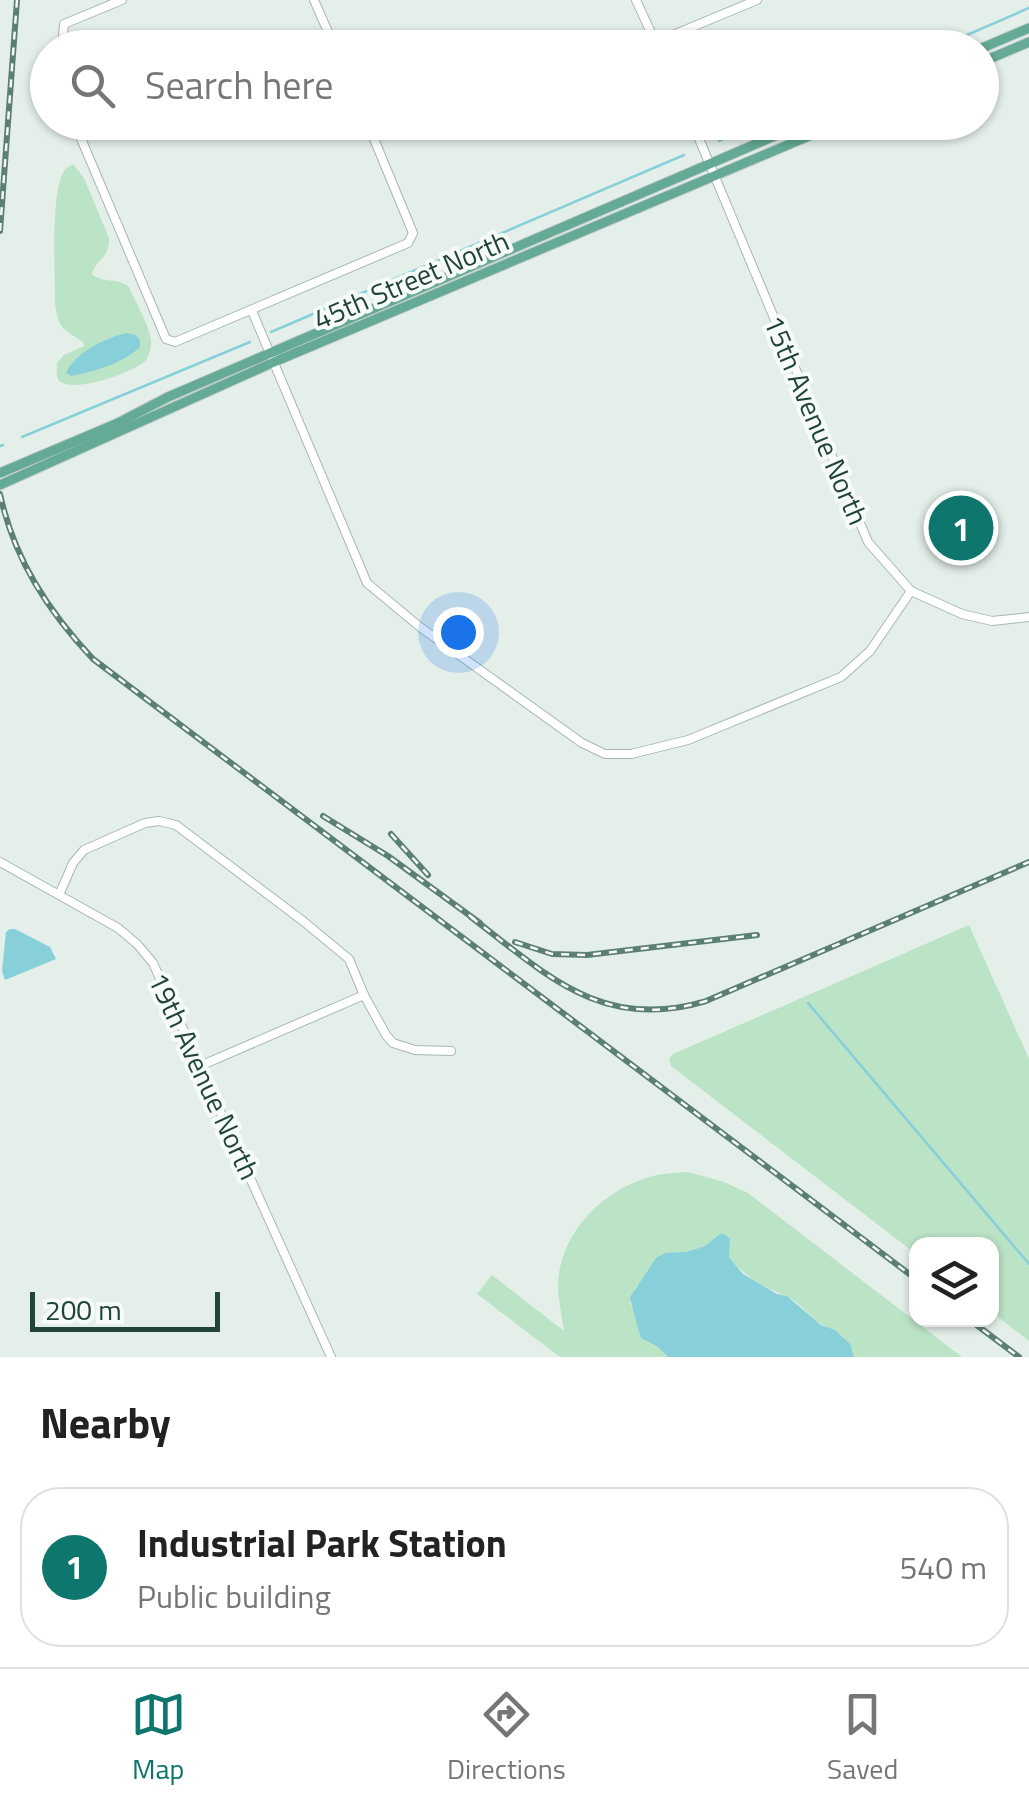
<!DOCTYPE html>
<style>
body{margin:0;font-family:"Titillium Web",sans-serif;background:#f6f6f6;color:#222}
.controls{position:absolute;right:30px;bottom:30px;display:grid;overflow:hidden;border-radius:20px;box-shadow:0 2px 8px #0004}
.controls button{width:90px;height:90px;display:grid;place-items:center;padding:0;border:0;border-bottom:2px solid #e0e0e0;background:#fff;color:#222;font:50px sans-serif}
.scale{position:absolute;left:30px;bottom:25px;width:190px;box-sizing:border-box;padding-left:10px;border:5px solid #214439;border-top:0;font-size:28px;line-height:35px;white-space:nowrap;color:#214439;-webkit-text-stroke:8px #f6fbf8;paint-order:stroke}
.you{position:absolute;left:458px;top:632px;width:35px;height:35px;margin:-25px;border:8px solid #fff;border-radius:50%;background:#1a73e8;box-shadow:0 0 0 15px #1a73e833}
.badge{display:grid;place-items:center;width:65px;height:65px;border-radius:50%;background:#0f766e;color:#fff;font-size:32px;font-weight:700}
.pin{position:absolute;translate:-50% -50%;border:5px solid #fff;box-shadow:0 2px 10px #0006}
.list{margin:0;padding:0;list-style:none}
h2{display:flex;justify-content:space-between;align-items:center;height:130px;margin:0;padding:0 40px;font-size:42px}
h2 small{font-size:32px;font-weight:400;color:#767676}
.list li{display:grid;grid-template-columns:65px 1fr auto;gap:30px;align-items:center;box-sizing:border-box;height:160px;margin:0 20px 20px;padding:0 20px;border:2px solid #e0e0e0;border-radius:40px}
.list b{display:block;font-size:38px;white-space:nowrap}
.list p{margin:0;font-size:32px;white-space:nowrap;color:#767676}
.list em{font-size:32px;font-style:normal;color:#767676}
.icon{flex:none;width:55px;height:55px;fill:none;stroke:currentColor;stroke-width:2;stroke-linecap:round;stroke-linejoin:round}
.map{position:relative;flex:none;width:1029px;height:1357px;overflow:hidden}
.search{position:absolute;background:#fff;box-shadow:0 2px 8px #0004;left:30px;right:30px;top:30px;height:110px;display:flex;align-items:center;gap:25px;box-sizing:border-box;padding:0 35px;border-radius:55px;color:#767676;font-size:38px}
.sheet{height:310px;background:#fff}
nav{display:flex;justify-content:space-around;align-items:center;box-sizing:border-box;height:140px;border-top:2px solid #e0e0e0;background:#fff;font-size:28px;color:#767676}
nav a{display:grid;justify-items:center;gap:5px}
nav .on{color:#0f766e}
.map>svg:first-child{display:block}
.green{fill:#bbe3c5}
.water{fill:#87d0da}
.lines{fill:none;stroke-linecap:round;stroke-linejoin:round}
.stream{stroke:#87d0da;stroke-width:2.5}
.minor-casing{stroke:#a6b8b1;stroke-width:10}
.major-casing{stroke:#c1cbc8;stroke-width:11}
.minor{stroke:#fff;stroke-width:8}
.major{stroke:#64aa96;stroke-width:9}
.rail-casing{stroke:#5c7f74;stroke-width:6}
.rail{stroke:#f6fbf8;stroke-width:2.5;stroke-dasharray:8;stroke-linecap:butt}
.labels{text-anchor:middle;stroke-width:8;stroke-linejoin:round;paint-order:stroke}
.street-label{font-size:28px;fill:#214439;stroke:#f6fbf8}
</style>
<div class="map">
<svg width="1029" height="1357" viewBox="0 0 1029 1357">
<rect width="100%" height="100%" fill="#e4efea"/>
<g class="green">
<path d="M73,164L84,178L109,238C109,261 96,258 92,274C103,284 118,277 129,287C135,301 153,332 151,345C151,349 148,357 146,360C135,372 68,396 58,379C56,376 57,367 57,363L64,355L84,346L83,342C62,328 58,329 55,302C55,272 51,200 62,175C66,167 66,169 73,164Z"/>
<path d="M969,925L1029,1059V1341L992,1312V1244H916V1254L671,1066L669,1059L673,1054Z"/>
<path d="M688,1172L724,1182L748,1193L962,1357H854C850,1339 838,1333 823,1325C810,1318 800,1302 786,1296C763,1287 745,1277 729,1257L730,1239L726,1235H720L705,1246L686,1252L643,1279L635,1288L630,1303L648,1342L658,1347L668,1357H560L477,1294L492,1275L564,1331C562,1316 558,1300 558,1284C560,1233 602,1191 649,1177C662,1173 675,1173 688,1172Z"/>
</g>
<g class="water">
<path d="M127,333L135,335L140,340V347C123,363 93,372 71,376L66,373C75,352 106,338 127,333Z"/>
<path d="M10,929H15L50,947L56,959L5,980L2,971L6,932Z"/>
<path d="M720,1234L726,1235L730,1239L729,1257L743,1274L777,1294L787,1296L821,1325L835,1330L850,1344L854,1357H668L658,1347L641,1338C640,1335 630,1300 630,1297L657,1257L666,1253L686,1252L705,1246Z"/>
</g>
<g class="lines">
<g class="stream">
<path d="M937,48L1029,8"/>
<path d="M719,141L761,122"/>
<path d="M271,332L684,155"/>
<path d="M22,437L250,342"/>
<path d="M0,446L3,445"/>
<path d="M808,1003L1029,1264"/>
</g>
<g class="minor-casing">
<g id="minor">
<path d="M314,0L335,48"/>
<path d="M636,0L658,48"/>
<path d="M656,42L757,0"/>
<path d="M62,48L64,24L122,0"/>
<path d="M74,122L166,339L175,342L408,243L413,233L367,122"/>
<path d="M692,122L868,542L911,591L962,614L992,621L1029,617"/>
<path d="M252,311L367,583L420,627L582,743L605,754H631L688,740L841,677L870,651L911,591"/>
<path d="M0,862L118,928L137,944L153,963L331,1357"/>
<path d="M59,895L73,863L84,850L145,823L159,821L176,825L303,921L349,959L364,995L386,1035L393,1043L415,1050L451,1051"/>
<path d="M200,1066L364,995"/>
</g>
</g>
<g class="major-casing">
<g id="major">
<path d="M982,48L1029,28"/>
<path d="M982,62L1029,42"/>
<path d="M0,473L118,423L168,397L807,122"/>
<path d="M0,485L274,362L842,122"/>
</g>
</g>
<use href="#minor" class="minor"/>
<use href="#major" class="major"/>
<g class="rail-casing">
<g id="rail">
<path d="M0,231L17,0"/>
<path d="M0,494C14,559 48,611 93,659L916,1279"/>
<path d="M323,816L388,856L480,923"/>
<path d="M391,834L428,875"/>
<path d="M471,917C547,975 602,1032 706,1001L1029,862"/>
<path d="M515,942L552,954L587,955L757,935"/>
<path d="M970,1320L1019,1357"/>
</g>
</g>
<use href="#rail" class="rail"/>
</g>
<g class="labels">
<g class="street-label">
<text transform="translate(411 280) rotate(-23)" y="10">45th Street North</text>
<text transform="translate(816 420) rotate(67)" y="10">15th Avenue North</text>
<text transform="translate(204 1076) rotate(65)" y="10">19th Avenue North</text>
</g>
</g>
</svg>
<div class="controls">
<button><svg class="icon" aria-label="layers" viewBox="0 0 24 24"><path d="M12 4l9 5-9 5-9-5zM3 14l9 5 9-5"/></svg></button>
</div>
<div class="scale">200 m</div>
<div class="you"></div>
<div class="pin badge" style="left:961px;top:528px">1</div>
<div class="search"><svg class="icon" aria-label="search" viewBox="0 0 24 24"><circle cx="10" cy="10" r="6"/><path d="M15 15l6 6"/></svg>Search here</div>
</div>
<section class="sheet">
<h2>Nearby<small></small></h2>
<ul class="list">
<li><span class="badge">1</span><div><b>Industrial Park Station</b><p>Public building</p></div><em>540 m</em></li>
</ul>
</section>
<nav>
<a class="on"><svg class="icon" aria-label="map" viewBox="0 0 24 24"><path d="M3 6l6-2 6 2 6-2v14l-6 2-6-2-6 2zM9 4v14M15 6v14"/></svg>Map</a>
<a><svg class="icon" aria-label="directions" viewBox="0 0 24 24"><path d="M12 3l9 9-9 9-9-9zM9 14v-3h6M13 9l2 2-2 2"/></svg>Directions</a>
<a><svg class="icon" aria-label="saved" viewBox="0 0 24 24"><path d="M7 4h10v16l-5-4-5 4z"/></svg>Saved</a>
</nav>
